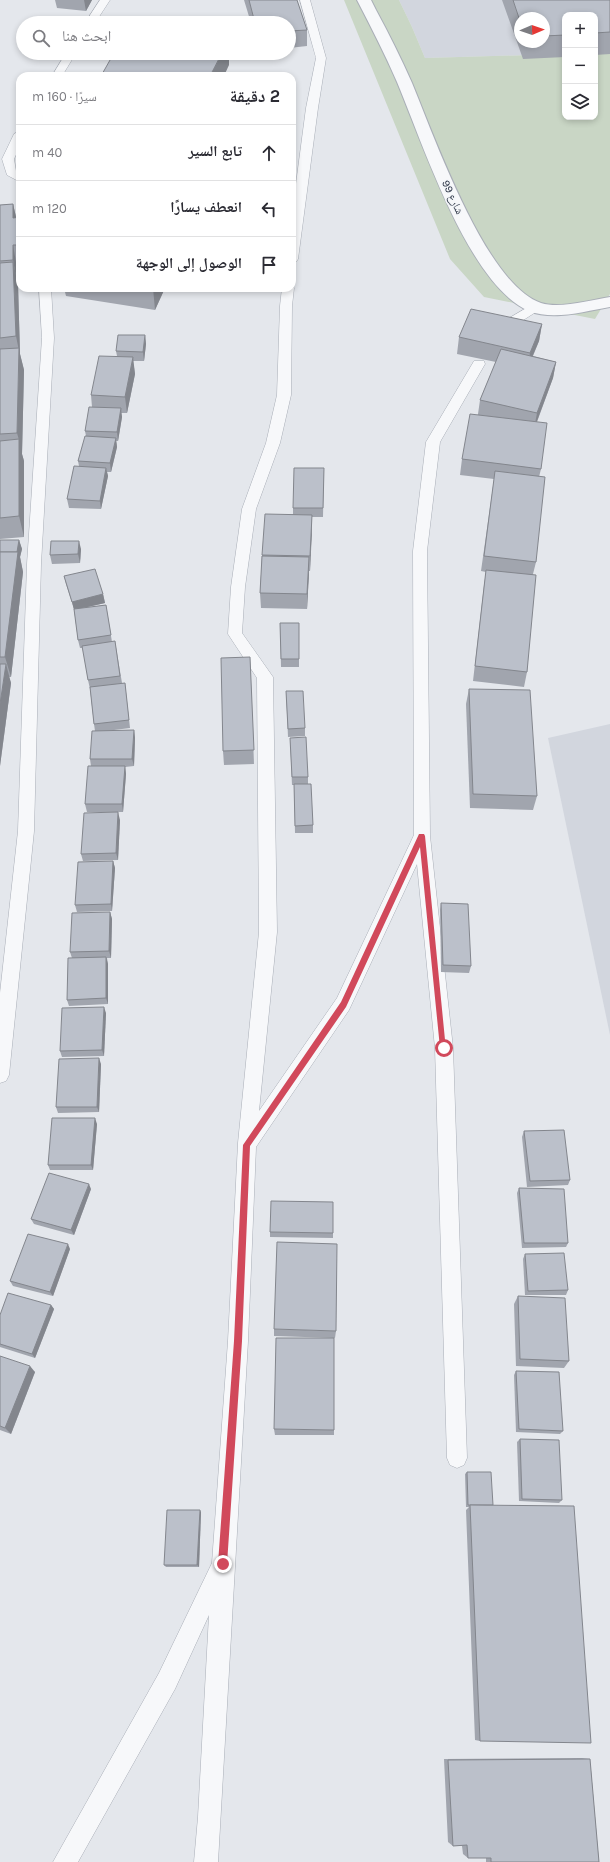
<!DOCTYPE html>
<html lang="ar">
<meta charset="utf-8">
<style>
body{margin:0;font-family:Karla,"Noto Naskh Arabic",sans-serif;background:#f2f2f3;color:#2b2b33;direction:rtl}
.controls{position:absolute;right:12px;top:12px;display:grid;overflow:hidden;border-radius:8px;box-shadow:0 2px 6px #0003}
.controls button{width:36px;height:36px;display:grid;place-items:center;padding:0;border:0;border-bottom:1px solid #e1e1e2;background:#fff;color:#2b2b33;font:20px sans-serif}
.compass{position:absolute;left:514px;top:12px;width:36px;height:36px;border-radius:50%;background:#fff;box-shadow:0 2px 6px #0003;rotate:88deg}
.stop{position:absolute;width:12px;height:12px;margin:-9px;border:3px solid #d1495b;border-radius:50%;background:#fff}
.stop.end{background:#d1495b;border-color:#fff;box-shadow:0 1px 4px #0008}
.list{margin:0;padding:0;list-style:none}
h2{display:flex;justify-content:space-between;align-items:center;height:52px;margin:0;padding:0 16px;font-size:17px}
h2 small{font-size:13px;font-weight:400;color:#7c7c81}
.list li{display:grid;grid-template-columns:26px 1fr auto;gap:12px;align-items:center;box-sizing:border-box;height:56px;padding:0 16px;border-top:1px solid #e1e1e2}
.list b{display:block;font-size:15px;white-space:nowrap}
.list em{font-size:13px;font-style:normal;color:#7c7c81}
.icon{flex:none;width:22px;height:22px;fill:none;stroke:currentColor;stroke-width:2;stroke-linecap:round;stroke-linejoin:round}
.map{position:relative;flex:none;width:610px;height:1862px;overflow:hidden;direction:ltr}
.search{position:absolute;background:#fff;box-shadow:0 2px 6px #0003;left:16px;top:16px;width:280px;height:44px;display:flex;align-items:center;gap:10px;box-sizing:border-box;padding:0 14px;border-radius:22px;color:#7c7c81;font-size:15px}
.panel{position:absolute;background:#fff;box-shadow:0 2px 6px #0003;left:16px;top:72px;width:280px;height:220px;border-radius:12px;direction:rtl}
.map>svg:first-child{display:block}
.built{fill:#d2d6de;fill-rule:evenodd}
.green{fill:#c9d6c5}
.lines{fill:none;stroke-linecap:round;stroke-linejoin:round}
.lane-casing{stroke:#a9aeb7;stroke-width:1}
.street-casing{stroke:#a9aeb7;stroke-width:2}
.lane{fill:#f7f8fa;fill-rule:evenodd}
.street{fill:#f7f8fa;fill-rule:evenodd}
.wall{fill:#a1a5ae;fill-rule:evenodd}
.shaded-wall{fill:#83868d}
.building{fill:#bbc0ca;stroke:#83868d}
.route{fill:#d1495b}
.labels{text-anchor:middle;stroke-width:3;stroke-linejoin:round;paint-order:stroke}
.far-street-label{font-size:11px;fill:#2b3445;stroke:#f4f6f9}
</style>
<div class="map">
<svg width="610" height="1862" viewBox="0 0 610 1862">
<rect width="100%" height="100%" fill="#e4e7ec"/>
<g class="built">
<path d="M399,0H610L595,15H565V54L425,58L412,27ZM520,18H544V42H520Z"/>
<path d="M610,724V1035L548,738Z"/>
</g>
<path class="green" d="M344,0H399L412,27L425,58L565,54V117H595V53L610,52V294L595,319L484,297L450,259Z"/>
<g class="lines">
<g class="lane-casing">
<g id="lane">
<path d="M100,0H110L95,23H85Z"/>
<path d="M300,0H310L326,58L318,108L298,259L296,262L292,263V214L306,108L316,58Z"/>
<path d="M66,53H76L62,76H52Z"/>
<path d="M20,131V146L14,159L16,171L20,174V182L7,175L2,159L14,134Z"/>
<path d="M292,285L294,288L292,306L291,395L280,443L256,509L245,587L242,633L273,677L277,932L259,1111L337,998L414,835L413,551L426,442L474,361H484L485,364L440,442L427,551L430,836L453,1048L467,1458L464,1465L457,1468L450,1465L447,1458L435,1048L417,864L349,1010L256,1147L248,1341L218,1862H194L198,1817L209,1615L175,1689L78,1862H53L159,1673L212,1563L228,1341L238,1143L259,932L257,678L228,634L231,587L242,509L266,443L277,395L280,306L282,288H292Z"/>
<path d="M39,288H51L54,338L41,564L34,831L9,1075L6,1081L0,1083V993L18,831L27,564L42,338Z"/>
<path d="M535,303L539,304L541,307L539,310L514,326H506L504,323L506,320Z"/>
</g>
</g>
<g class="street-casing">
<path id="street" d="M357,0H371L376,10C389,34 401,58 412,83C434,136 486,285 541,303C560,309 591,300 610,297V307C585,311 554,321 529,311C468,285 422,141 397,82C385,54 371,27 357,0Z"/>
</g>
<use href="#lane" class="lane"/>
<use href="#street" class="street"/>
</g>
<g class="wall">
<path d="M55,0H92L86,11L57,8Z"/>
<path d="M244,0H297L307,30V46L289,48V23H251Z"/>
<path d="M502,0H610V54L595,55V15H565V57L523,59ZM520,18H544V42H520Z"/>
<path d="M13,204L16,217H20V262H16V277L18,284L20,354L24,370L22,454L24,461V537L0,539V205Z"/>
<path d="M64,288H165L155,310L66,296Z"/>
<path d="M542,324L539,341L533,356L556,362L553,378L537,422L541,469L539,477L536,562L533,574L527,672L524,687L473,681L484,585L486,572L481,571L494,479L460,475L462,459L478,414L480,400L496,362L457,354L459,337Z"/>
<path d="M145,335L146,344L144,361H133L135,374L127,413H121L122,417L118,441H116L117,447L111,472H107L108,476L101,509L69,508L67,499L79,466L78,461L86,436L85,431L92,407L91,395L117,356L116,351Z"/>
<path d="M324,468L323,517H312L310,571H309L307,609L261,608L260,593L262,555L293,514V508Z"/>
<path d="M0,540H19L22,549L20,557L23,572L11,677H9L11,683L0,766Z"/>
<path d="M81,549L80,563L52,564L50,555Z"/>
<path d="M64,576L103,594L105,603L84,608L106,605L112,642L115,641L122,683H125L130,728L106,731L134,730L135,738L134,766L125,767L126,774L123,812H87L85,804L91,766L90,759L95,731L94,724L90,689L88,680L83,648H80L78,640L74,609L66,584Z"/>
<path d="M280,623H299V667H281Z"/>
<path d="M250,657L254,764L224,765L223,751Z"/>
<path d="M469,689L537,796L533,810L470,808L466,704Z"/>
<path d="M286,691L305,728V736L288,737Z"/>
<path d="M290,738L308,777V784L313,825V833H295L294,785H292Z"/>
<path d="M120,820L118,860L83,861L81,854Z"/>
<path d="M113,861L115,868L112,911L77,912L75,905Z"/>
<path d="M441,903L471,966L469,973L441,972L440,910Z"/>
<path d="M110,912L112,919L111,958H107L108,964V1004L69,1006L67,1000L72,958L70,952Z"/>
<path d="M106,1013L104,1056L62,1057L60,1051Z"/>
<path d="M101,1064L99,1112L58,1113L56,1107Z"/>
<path d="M97,1124L93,1170H50L48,1165Z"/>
<path d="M524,1131L570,1180L568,1185L527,1187L522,1137Z"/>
<path d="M519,1188L568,1243L566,1247L522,1248L517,1193Z"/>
<path d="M91,1189L74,1235L34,1224L31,1219Z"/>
<path d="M270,1232L333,1233V1238L270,1237Z"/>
<path d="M70,1249L53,1296L13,1286L10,1281Z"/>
<path d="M525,1254L568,1290L566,1295H525L523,1259Z"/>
<path d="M518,1296L569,1361L564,1368L516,1366L514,1304Z"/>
<path d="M51,1305L54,1309L35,1358L0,1347V1315Z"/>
<path d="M274,1329L336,1331L335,1338L274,1336Z"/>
<path d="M0,1356L35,1372L11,1434L0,1430Z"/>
<path d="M516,1371L563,1431L560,1434L516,1432L514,1375Z"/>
<path d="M274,1429L334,1430V1435H275Z"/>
<path d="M520,1439L562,1500L559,1503L519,1501L517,1442Z"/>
<path d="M467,1472H491L480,1741L475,1740L466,1510L469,1507H466L465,1474Z"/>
<path d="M201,1512L199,1567H166L164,1565Z"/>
<path d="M582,1758L590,1759L599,1862H486V1858H468L463,1854L462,1846H453L448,1842L444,1759Z"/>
</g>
<g class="shaded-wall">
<path d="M84,0H92L86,11Z"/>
<path d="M222,53H229V65L224,76H210Z"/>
<path d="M13,204L17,221L13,218Z"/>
<path d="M13,245L16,262V277L13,260Z"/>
<path d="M13,262L18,284L20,354L24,370L22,454L24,461V537L19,516V440L17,433L19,351L16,336Z"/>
<path d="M153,288H165L155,310Z"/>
<path d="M542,324L539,341L527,369L530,353Z"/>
<path d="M145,335L146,344L144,361L143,352Z"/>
<path d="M133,357L135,374L127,413L125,397Z"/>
<path d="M556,362L553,378L534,429L537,413Z"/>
<path d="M121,408L122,417L118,441L117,432Z"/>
<path d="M116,438L117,447L111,472L110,463Z"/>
<path d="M106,468L108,476L101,509L100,501Z"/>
<path d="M312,515V531L310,571V556Z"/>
<path d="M19,540L22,549L20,557L23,572L11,677L5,657L15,560Z"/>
<path d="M79,541L81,549L80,563L78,554Z"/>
<path d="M309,557V573L307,609V594Z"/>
<path d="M103,594L105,603L74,610L72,602Z"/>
<path d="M6,664L11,683L0,766V704Z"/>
<path d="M134,730L135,738L134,766L132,759Z"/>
<path d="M125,766L126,774L123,812L122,804Z"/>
<path d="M118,812L120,820L118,860L116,853Z"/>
<path d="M113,861L115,868L112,911L111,904Z"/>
<path d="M110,912L112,919L111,958L109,951Z"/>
<path d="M106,957L108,964V1004L106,998Z"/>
<path d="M104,1007L106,1013L104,1056L102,1050Z"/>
<path d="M99,1058L101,1064L99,1112L97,1107Z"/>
<path d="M95,1118L97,1124L93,1170L91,1165Z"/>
<path d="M89,1184L91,1189L74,1235L71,1230Z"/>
<path d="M68,1244L70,1249L53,1296L50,1292Z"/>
<path d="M51,1305L54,1309L35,1358L32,1354Z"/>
<path d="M30,1366L35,1372L11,1434L5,1428Z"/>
<path d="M200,1510L201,1512L199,1567L197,1565Z"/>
</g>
<g class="building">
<path d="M249,0H297L307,30L289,31V23H255Z"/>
<path d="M513,0H610V32L595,33V15H565V35L544,36V18H520V21Z"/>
<path d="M114,53H222L210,76H101Z"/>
<path d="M13,204V218L20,217V245H13V260L0,261V205Z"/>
<path d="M13,262L16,336L0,338V263Z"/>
<path d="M471,309L542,324L530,353L459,337Z"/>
<path d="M118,335H145L143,352L116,351Z"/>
<path d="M19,348L17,433L0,434V349Z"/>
<path d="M501,349L556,362L537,413L480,400Z"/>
<path d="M99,356L133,357L125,397L91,395Z"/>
<path d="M89,407L121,408L117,432L85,431Z"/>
<path d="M470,414L547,423L541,469L462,459Z"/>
<path d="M85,436L116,438L110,463L78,461Z"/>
<path d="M19,439V516L0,518V441Z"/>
<path d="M74,466L106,468L100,501L67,499Z"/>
<path d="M294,468H324L323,508H293Z"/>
<path d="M495,471L545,477L536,562L484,556Z"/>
<path d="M265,514L312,515L310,556L262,555Z"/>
<path d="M0,540H19L17,552H0Z"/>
<path d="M51,541H79L78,554L50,555Z"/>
<path d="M0,552H18L5,657H0Z"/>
<path d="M262,556L309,557L307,594L260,593Z"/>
<path d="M95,569L103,594L72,602L64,576Z"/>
<path d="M486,570L536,575L527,672L475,666Z"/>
<path d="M106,605L111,635L78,640L74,609Z"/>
<path d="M280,623H299V659H281Z"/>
<path d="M115,641L120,676L88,680L82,646Z"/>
<path d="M250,657L254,750L223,751L221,658Z"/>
<path d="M0,664H6L0,704Z"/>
<path d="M125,683L129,720L94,724L90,687Z"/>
<path d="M469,689L530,690L537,796L473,794Z"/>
<path d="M286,691H303L305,728L288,729Z"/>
<path d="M134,730L132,759H90L92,731Z"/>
<path d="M306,737L308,777H292L290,738Z"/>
<path d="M88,766H125L122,804H85Z"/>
<path d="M294,784H311L313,825L295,826Z"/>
<path d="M118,812L116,853L81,854L84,813Z"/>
<path d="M113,861L111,904L75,905L78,862Z"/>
<path d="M441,903L468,904L471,966L443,965Z"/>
<path d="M110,912L109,951L70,952L72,913Z"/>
<path d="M106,957V998L67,1000L68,958Z"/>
<path d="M104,1007L102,1050L60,1051L62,1008Z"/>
<path d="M99,1058L97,1107H56L59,1059Z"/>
<path d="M52,1118H95L91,1165H48Z"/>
<path d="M564,1130L570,1180L530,1181L524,1131Z"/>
<path d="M49,1173L89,1184L71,1230L31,1219Z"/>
<path d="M519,1188L564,1189L568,1243H524Z"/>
<path d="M271,1201L333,1202V1233L270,1232Z"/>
<path d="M28,1234L68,1244L50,1292L10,1281Z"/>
<path d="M277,1242L337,1244L336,1331L274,1329Z"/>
<path d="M564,1253L568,1290L528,1291L525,1254Z"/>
<path d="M8,1293L51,1305L32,1354L0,1344V1315Z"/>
<path d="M518,1296L565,1298L569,1361L520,1359Z"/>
<path d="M276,1338H334V1430L274,1429Z"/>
<path d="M0,1356L30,1366L5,1428L0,1426Z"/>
<path d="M516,1371L559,1372L563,1431L519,1429Z"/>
<path d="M520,1439L559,1440L562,1500L522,1499Z"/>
<path d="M467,1472H491L493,1505H468Z"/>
<path d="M470,1505L574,1506L591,1743L480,1741Z"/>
<path d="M167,1510H200L197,1565H164Z"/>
<path d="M590,1759L599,1862H491V1858H468L467,1845L453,1846L448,1760Z"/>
</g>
<path class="route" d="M419,834H424L425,836L446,1050H441L440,1048L420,847L346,1007L250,1146L242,1341L227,1564L223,1568L218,1564L234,1341L243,1145L341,1002Z"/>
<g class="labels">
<g class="far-street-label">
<text transform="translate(453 197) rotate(65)" y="4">شارع 99</text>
</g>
</g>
</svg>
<div class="controls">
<button>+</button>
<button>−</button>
<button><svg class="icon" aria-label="layers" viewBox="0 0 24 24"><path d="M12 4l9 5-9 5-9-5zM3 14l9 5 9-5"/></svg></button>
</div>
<svg class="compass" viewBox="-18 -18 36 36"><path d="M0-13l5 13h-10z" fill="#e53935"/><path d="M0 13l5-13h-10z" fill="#7c7c81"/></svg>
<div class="stop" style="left:444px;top:1048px"></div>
<div class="stop end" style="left:223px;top:1564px"></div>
<div class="search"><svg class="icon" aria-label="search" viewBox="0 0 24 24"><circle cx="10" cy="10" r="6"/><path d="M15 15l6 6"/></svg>ابحث هنا</div>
<section class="panel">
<h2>2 دقيقة<small>سيرًا · 160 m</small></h2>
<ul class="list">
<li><svg class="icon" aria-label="ahead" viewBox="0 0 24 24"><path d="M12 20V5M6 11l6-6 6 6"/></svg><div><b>تابع السير</b></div><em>40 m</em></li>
<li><svg class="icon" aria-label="left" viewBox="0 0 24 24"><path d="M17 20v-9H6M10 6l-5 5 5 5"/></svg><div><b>انعطف يسارًا</b></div><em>120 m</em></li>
<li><svg class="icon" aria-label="arrive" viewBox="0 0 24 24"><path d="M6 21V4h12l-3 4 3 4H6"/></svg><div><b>الوصول إلى الوجهة</b></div></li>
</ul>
</section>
</div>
